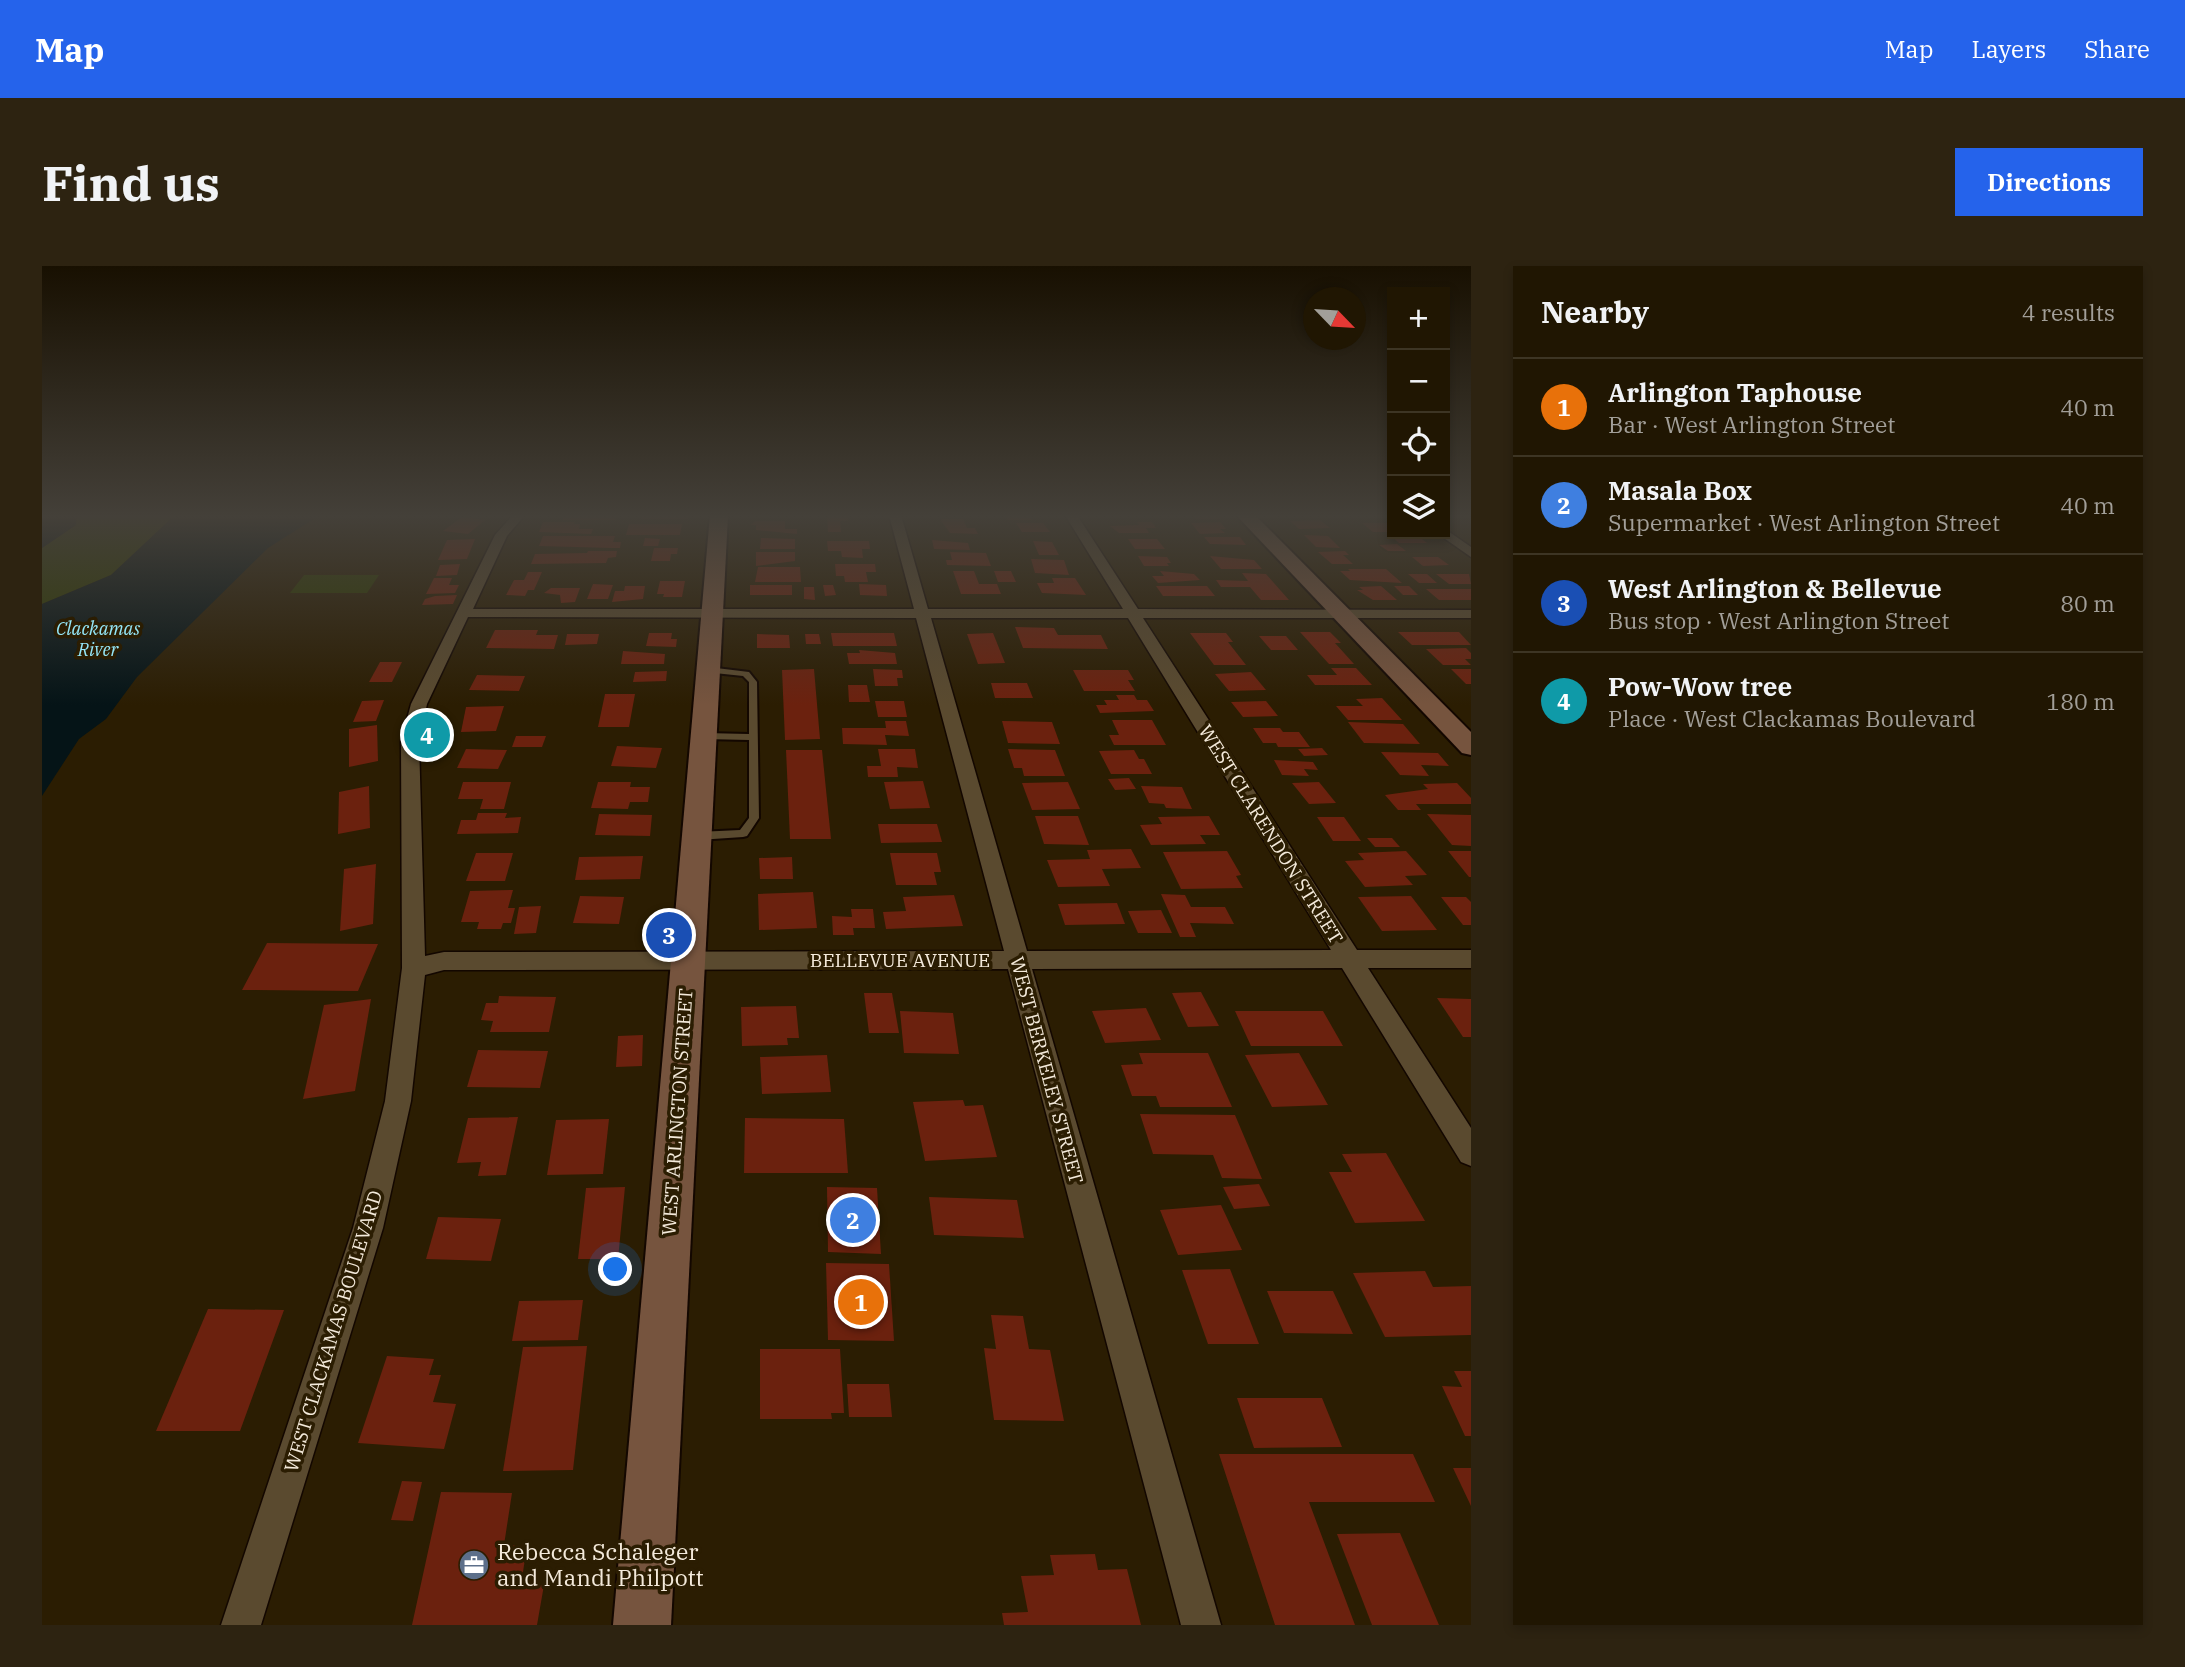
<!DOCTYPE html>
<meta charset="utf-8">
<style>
body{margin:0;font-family:"IBM Plex Serif",serif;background:#2d2311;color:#f1f3f6}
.controls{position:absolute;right:21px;top:21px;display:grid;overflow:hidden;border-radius:0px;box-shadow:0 4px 10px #0003}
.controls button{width:63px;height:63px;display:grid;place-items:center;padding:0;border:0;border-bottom:2px solid #3d3524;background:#201602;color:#f1f3f6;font:35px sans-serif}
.compass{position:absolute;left:1261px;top:21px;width:63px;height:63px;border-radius:50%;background:#201602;box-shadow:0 4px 10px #0003;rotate:115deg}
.you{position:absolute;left:574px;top:1004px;width:24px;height:24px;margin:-18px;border:5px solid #fff;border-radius:50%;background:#1a73e8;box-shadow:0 0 0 10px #1a73e833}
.badge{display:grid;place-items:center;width:46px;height:46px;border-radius:50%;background:#2563eb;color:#fff;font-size:23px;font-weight:700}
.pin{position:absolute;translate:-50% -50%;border:4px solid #fff;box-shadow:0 2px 7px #0006}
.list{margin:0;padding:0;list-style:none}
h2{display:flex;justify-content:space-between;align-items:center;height:91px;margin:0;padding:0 28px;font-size:30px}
h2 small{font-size:23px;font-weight:400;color:#a29f99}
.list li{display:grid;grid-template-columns:46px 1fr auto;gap:21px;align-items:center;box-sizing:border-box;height:98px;padding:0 28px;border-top:2px solid #3d3524}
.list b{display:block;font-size:26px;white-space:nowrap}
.list p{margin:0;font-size:23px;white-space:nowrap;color:#a29f99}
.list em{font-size:23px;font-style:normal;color:#a29f99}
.icon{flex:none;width:38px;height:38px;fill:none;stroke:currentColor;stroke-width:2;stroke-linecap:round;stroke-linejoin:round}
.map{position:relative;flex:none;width:1429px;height:1359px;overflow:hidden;border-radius:0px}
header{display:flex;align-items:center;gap:42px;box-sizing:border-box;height:98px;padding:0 35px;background:#2563eb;color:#fff}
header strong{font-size:33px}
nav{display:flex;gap:38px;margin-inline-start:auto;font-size:24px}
.intro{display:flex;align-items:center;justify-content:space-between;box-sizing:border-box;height:168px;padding:0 42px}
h1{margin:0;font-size:49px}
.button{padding:18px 32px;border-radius:0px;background:#2563eb;color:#fff;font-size:24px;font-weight:700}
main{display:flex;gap:42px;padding:0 42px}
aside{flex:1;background:#201602;border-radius:0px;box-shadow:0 4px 10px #0003}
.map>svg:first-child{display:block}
.green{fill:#2e3b00}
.water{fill:#051417}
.building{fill:#6b210e}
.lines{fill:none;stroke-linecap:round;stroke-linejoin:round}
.lane-casing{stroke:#130700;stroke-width:4}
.street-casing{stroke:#130700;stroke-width:3}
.secondary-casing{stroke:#130700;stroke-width:4}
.lane{fill:#5a4a2f;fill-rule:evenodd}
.street{fill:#5a4a2f;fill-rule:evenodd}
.secondary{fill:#76543e;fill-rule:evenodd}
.labels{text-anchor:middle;stroke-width:7;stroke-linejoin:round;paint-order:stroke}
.far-water-label{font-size:18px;font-style:italic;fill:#95e7f9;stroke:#2b1d02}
.street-label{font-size:19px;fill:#f4eadb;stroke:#2b1d02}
.near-poi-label{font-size:23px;fill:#f4eadb;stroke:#2b1d02;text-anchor:start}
</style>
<header>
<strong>Map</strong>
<nav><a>Map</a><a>Layers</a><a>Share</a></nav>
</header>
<div class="intro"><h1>Find us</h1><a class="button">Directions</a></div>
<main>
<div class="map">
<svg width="1429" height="1359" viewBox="0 0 1429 1359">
<rect width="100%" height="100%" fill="#2b1d02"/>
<g class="green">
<path d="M38,249H133L69,309L0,338V282L34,259V253Z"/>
<path d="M262,309H337L325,327H248Z"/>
</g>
<g class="water">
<path d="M0,249H38L34,253V259L0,282Z"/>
<path d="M133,249H278L226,282L95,411L64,453L37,473L0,530V338L69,309Z"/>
</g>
<g class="building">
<path d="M523,249H575L573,254H520Z"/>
<path d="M600,249H646V253H599Z"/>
<path d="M785,249H805L806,255H798L799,266H786Z"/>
<path d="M964,249H987L990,254H966Z"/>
<path d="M1149,249H1175L1179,253H1154Z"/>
<path d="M420,251L443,254L426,268L401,265Z"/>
<path d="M898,253H921L925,262H933L936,268L908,267Z"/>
<path d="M1278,254L1288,262L1257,263L1248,255Z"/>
<path d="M713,255H743V263H755V268L714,264V259H709Z"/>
<path d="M501,256H533L532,258H538L537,263H551L549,268L497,266Z"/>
<path d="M1095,256H1110L1114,262H1104L1107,267H1077L1068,260L1097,259Z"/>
<path d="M1178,256L1184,263H1178L1183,267L1158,268L1149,257Z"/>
<path d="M974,257H1001L1008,266H980Z"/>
<path d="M1320,257H1347L1350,266H1331Z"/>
<path d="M587,258H640L638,269H584Z"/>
<path d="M1262,269L1286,270L1298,282L1274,281Z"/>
<path d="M501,270H573L571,276H579L578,282H570L497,280Z"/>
<path d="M1349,270H1376L1385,277H1357Z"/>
<path d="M1162,271H1198L1204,279L1168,278Z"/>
<path d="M603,272L618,273L616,280H601Z"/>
<path d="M719,272L753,273V283H718Z"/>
<path d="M433,273L425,293L396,294L405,274Z"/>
<path d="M1086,273H1115L1123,283H1093Z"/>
<path d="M890,274L926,277L928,284L892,283Z"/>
<path d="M785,275H827L828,283H820L821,292L800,291L799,285H786Z"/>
<path d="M991,275L1010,276L1017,289H997Z"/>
<path d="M1355,278L1364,285H1346L1337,279Z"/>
<path d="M612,282H636L635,288H629L628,295H609Z"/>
<path d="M546,285H575L574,291L566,292L564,297L489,298L493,288L545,287Z"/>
<path d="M1303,285L1307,289H1301L1311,298H1290L1276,286Z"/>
<path d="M714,286H753V295L714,300Z"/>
<path d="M908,286L944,287L949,300L905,299L904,294H910Z"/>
<path d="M1096,290L1125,291L1129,297H1125L1127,300H1102Z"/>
<path d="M1168,290L1212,294L1220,303H1179Z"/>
<path d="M1370,291H1396L1407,299L1381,300Z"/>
<path d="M989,293L1022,294L1027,309L993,307Z"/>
<path d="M418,298L415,309L394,310L398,299Z"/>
<path d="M793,298H833L834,306H824L826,316H803L802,310H794Z"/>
<path d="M716,301H758L759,316H713Z"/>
<path d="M1306,303H1344L1360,317L1308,314L1298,305H1308Z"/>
<path d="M911,305H932L937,318H955L959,328H919Z"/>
<path d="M952,305H969L974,316H956Z"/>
<path d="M1118,305L1152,308L1158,314L1116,317L1110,310H1122Z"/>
<path d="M486,306H500L492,324H486L483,330L464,329L472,314H482Z"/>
<path d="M1200,307L1224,308L1247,334H1219L1208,321H1179L1174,314L1206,315Z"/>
<path d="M1366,308H1385L1395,317H1377Z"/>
<path d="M1394,308H1427L1429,318H1407Z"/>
<path d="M392,312H410L407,319H417L413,327L384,328Z"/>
<path d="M1010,312H1033L1044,329L1000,327L995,317H1012Z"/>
<path d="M618,315H643L640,331H621L622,328H615Z"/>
<path d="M551,318L571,319L566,333H545Z"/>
<path d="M817,318L844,319L845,330L818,329Z"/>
<rect x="708" y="319" width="42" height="10"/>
<path d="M781,319H791L794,329L783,330Z"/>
<path d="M583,320H603L601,333L570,336L573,325H582Z"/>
<path d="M1114,320H1165L1173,330H1121Z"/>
<path d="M1339,320L1355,334H1331L1315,324H1321L1317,321Z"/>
<path d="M1352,320H1367L1376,329H1361Z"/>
<path d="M762,321H772L773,334L762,333Z"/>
<path d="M509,322H538L533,336L519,337L518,329L502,327Z"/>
<path d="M1384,323H1429V334H1397Z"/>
<path d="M415,329L411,338L380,339L383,333L393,330Z"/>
<path d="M973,361L1012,362L1016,369H1059L1066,383L981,382Z"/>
<path d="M453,364H496L494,369H516L512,383L444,382Z"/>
<path d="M1258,366H1288L1299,377H1293L1312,398H1287Z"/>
<path d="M1356,366H1417L1429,379H1370Z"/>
<path d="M607,367H630L629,373H635L634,381L604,380Z"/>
<path d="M789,367H852L855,380H791Z"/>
<path d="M951,367L963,397L936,398L925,368Z"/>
<path d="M1148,367H1184L1191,376H1186L1204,399H1172Z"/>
<path d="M525,368H557L555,378L523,379Z"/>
<path d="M715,368L747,369L748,382H715Z"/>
<path d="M763,368H777L779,378H764Z"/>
<path d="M1217,370H1244L1256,384H1229Z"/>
<path d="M1424,382L1429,387V393H1423L1429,399H1401L1384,383Z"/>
<path d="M817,384L853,387L855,398H807L805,387H818Z"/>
<path d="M581,385L623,388L622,398H579Z"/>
<path d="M338,396H360L350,416H327Z"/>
<path d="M1289,402H1314L1330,419H1273L1265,409H1295Z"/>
<path d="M772,403L778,473L743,474L740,404Z"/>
<path d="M831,403L860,404L861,412H855L856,420H833Z"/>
<path d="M1409,403H1429V418H1424Z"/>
<path d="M1031,404H1086L1092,414H1086L1093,425H1042Z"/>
<path d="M625,405L624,415L591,416L593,406Z"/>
<path d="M1209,406L1224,424L1187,425L1173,408Z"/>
<path d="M435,409L483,410L477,425L427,424Z"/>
<path d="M949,417H985L991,432H953Z"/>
<path d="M806,419H825L828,436H807Z"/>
<path d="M563,428H593L587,461H556Z"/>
<path d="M1074,429H1092L1095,434H1105L1112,445L1058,447L1054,439H1065L1062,434H1077Z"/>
<path d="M1340,432L1360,454H1306L1294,440H1321L1314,433Z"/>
<path d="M342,434L334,455L311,456L320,435Z"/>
<path d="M833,435H862L865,451H836Z"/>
<path d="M1224,435L1236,450L1201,451L1189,436Z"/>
<path d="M462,440L454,465L419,466L424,441Z"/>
<path d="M1070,454H1110L1124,479H1072L1067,469H1077Z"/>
<path d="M843,455H864L867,470L843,469L845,479L801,478L800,462H844Z"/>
<path d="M960,455L1010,456L1018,478L966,477Z"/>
<path d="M1306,456L1361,458L1378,478L1322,477Z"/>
<path d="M335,459L336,495L307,501V463Z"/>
<path d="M1211,462H1238L1241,466H1257L1268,481H1236L1234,477H1221Z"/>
<path d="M474,470H504L500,481H470Z"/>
<path d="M575,480L620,482L614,502L569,500Z"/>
<path d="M1280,482L1286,489L1262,490L1256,483Z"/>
<path d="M424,483L465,484L456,503L415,502Z"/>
<path d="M836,483H873L876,502L855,501L856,511H826L825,500H839Z"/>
<path d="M966,483L1013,484L1023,510H982L980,502H972Z"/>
<path d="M744,484H780L789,573H748Z"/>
<path d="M1092,484L1097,493H1102L1110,508H1069L1057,485Z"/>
<path d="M1339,486L1396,487L1407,500L1379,499L1387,510L1358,509Z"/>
<path d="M1232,494L1271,496L1276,504L1262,503L1267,510L1240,509Z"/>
<path d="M1087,512L1094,523L1073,524L1066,513Z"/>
<path d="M881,515L888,542L848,543L842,516Z"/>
<path d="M421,516H469L462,543H438L441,533H416Z"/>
<path d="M556,516H589L588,521H608L606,536H588L586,543L549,542Z"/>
<path d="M1026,516L1038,543L990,544L980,517Z"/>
<path d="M1277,516L1294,537L1267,538L1250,517Z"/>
<path d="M1415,517L1429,532V538H1374L1379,544H1356L1343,529L1386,523L1381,518Z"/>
<path d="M327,520L328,562L296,568L297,526Z"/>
<path d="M1099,520L1140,521L1150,543L1124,542L1122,538L1107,537Z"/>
<path d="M436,547H465L463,552L479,551L476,567L415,568L419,554H434Z"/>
<path d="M557,548L610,549L608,570L553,569Z"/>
<path d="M1385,548L1429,549V580L1410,579Z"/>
<path d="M993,550H1036L1047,579L1002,578Z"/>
<path d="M1167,550L1178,569H1158L1164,578L1109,579L1098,559L1120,558L1116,551Z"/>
<path d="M1275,551H1302L1319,575H1291Z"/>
<path d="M836,558H895L900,576L839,577Z"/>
<path d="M1325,572H1350L1358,581H1333Z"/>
<path d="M1089,583L1099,602L1060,603L1068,620L1016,621L1005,594L1048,593L1045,584Z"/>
<path d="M1185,585L1199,609L1194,610L1201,622L1139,623L1121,586Z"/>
<path d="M1364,585L1385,609L1363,610L1371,619L1323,621L1303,595L1322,594L1316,587Z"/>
<path d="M1406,585H1429V611H1427Z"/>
<path d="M434,587H471L463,615H424Z"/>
<path d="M848,587H895L899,606H892L895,619H854Z"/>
<path d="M601,590L598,613L533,614L537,591Z"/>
<path d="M750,591L751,613H718L717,592Z"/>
<path d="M334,598L331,658L298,665L302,603Z"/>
<path d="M471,624L466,642H473L469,657H461L459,663H435L437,656H419L428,625Z"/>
<path d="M771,626L775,662L717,664L716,628Z"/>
<path d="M1119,628L1143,629L1149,641H1183L1192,658L1148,657L1154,671H1138Z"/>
<path d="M912,629L921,660L844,663L841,646L864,645L861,631Z"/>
<path d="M538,630L582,631L577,658L531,657Z"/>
<path d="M1369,630L1395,664L1340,665L1316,631Z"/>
<path d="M1399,631H1424L1429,636V659H1421Z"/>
<path d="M1075,637L1083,658L1023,659L1016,638Z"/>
<path d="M499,640L494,667L472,668L477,641Z"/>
<path d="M809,643H831L833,662H811L812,669H791L790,650L810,651Z"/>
<path d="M1119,644L1130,667H1096L1086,645Z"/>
<path d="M225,677L336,678L316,725L200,724Z"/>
<path d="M1159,726L1177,760L1146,761L1130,727Z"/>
<path d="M822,727H850L857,767H827Z"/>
<path d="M457,730L514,731L507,766H448L451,755L439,754L444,737H456Z"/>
<path d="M1395,732L1429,733V771H1421Z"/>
<path d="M329,733L313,825L261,833L282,739Z"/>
<path d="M754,740L757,772H745L746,779L700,780L699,741Z"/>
<path d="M1104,742L1119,774L1063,777L1050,745Z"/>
<path d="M858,745L911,747L917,788L862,787Z"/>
<path d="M1193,745H1281L1301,780H1209Z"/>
<path d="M601,769L600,800L574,801L576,770Z"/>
<path d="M436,784L506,785L498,822L425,821Z"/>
<path d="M1097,787H1166L1190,841H1118L1114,830H1090L1079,799L1101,798Z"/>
<path d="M1257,787L1286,839L1230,841L1203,789Z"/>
<path d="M785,789L789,826L720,828L718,791Z"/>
<path d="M921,834L923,840L941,839L955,891L883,895L871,836Z"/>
<path d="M1098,848L1193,849L1220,913L1180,912L1171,889L1111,888Z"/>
<path d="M476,851L464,909L436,910L439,896L415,897L426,852Z"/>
<path d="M703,852L802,853L806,907H702Z"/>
<path d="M567,853L561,908L505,909L514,854Z"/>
<path d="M1344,887L1383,955L1313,957L1287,906H1310L1300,888Z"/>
<path d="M1217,918L1228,940L1192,943L1181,921Z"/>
<path d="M583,921L576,993H536L544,922Z"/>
<path d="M785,921L835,922L839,988L786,986Z"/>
<path d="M887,931L975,934L982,972L892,969Z"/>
<path d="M1179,939L1200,984L1136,989L1118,944Z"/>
<path d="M396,951L459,953L449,995L384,993Z"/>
<path d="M784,997L847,998L852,1075L786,1074Z"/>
<path d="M1188,1003L1217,1078H1166L1140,1004Z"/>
<path d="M1383,1005L1391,1021L1429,1020V1069L1343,1071L1311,1007Z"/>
<path d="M1225,1025H1291L1311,1068L1242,1067Z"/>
<path d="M541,1034L536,1074L470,1075L477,1035Z"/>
<path d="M166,1043L242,1044L198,1165H114Z"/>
<path d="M949,1049L981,1050L987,1083L1008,1084L1022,1155L952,1154L942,1082L954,1083Z"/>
<path d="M545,1080L531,1204L461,1205L481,1081Z"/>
<path d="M718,1083H798L802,1147H789L790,1153H718Z"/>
<path d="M345,1090L392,1093L387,1109H399L391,1136L414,1138L402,1183L316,1177Z"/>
<path d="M1412,1105H1429V1170H1423L1400,1120L1420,1121Z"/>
<path d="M805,1118H847L850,1151H807Z"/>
<path d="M1195,1132H1280L1300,1181L1212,1182Z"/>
<path d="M1177,1188H1371L1393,1236H1267L1313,1359H1233Z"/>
<path d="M1411,1202H1429V1240Z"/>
<path d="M360,1215L380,1216L371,1255L349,1254Z"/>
<path d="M399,1226L470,1227L462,1279L485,1280L479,1319H502L495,1359H370Z"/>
<path d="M1358,1267L1397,1359H1330L1295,1268Z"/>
<path d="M1053,1288L1056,1304L1085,1303L1099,1359H962L960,1347L986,1346L979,1310L1012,1309L1008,1289Z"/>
</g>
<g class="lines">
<g class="lane-casing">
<path id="lane" d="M666,401L707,406L715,416L717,552L705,570L701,571L656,574L651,570L656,566L698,564L707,552V474L662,473L657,470L662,467L707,468V416L701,410L663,406L662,404Z"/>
</g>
<g class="street-casing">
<g id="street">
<path d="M471,249H483L465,270L431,343H872L847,249H859L886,343H1081L1023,249H1035L1096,343L1429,344V352H1101L1315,684H1429V702H1326L1429,862V900L1419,896L1300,702L990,703L1179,1359H1139L966,703L402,704L383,709L369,835L341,962L219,1359H179L311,962L343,835L360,702L359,475L369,438L453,269ZM426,351L874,352L962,685L402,686L383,690L377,475L385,438ZM889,352H1086L1289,684L985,685Z"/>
<path d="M1403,263L1429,281V291L1399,270Z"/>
</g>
</g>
<g class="secondary-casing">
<g id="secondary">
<path d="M668,249H686L629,1359H571Z"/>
<path d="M1194,249H1213L1429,466V489L1420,487Z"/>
</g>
</g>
<use href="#lane" class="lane"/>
<use href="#street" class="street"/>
<use href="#secondary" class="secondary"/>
</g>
<linearGradient id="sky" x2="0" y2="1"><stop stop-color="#181001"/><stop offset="0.57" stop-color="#444039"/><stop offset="1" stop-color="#444039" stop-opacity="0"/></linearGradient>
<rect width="1429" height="439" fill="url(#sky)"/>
<defs>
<g id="office-disc" transform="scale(1.575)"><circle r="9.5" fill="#5c6f8a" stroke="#2b1d02"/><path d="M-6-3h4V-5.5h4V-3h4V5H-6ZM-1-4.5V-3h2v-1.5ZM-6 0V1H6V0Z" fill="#fff"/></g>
</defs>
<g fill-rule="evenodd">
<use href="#office-disc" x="432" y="1299"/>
</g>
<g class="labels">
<g class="far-water-label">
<text x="56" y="369">Clackamas<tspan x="56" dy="21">River</tspan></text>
</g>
<g class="street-label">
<text transform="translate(1229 568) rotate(58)" y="7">WEST CLARENDON STREET</text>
<text x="858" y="701">BELLEVUE AVENUE</text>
<text transform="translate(1005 804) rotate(75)" y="7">WEST BERKELEY STREET</text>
<text transform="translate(635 846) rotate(-86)" y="7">WEST ARLINGTON STREET</text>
<text transform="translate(291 1065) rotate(-73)" y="7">WEST CLACKAMAS BOULEVARD</text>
</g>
<g class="near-poi-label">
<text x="455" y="1294">Rebecca Schaleger<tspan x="455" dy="26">and Mandi Philpott</tspan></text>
</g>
</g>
</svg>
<div class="controls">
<button>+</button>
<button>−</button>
<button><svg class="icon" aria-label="locate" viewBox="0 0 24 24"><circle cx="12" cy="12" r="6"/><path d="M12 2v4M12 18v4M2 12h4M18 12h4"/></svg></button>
<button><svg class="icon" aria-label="layers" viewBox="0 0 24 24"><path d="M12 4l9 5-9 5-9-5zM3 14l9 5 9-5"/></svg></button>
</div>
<svg class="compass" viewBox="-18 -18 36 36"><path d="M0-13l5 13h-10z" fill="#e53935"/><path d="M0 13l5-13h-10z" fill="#a29f99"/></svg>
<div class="you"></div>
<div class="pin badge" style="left:819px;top:1036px;background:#e8710a">1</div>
<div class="pin badge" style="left:811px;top:954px;background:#3f7fe0">2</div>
<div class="pin badge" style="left:627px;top:669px;background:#1a4fb4">3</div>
<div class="pin badge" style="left:385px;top:469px;background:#0f9aa8">4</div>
</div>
<aside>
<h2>Nearby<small>4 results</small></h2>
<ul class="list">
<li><span class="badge" style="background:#e8710a">1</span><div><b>Arlington Taphouse</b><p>Bar · West Arlington Street</p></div><em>40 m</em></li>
<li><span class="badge" style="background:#3f7fe0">2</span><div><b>Masala Box</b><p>Supermarket · West Arlington Street</p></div><em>40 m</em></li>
<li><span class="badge" style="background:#1a4fb4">3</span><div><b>West Arlington &amp; Bellevue</b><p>Bus stop · West Arlington Street</p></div><em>80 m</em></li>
<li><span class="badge" style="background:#0f9aa8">4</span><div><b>Pow-Wow tree</b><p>Place · West Clackamas Boulevard</p></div><em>180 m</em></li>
</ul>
</aside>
</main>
